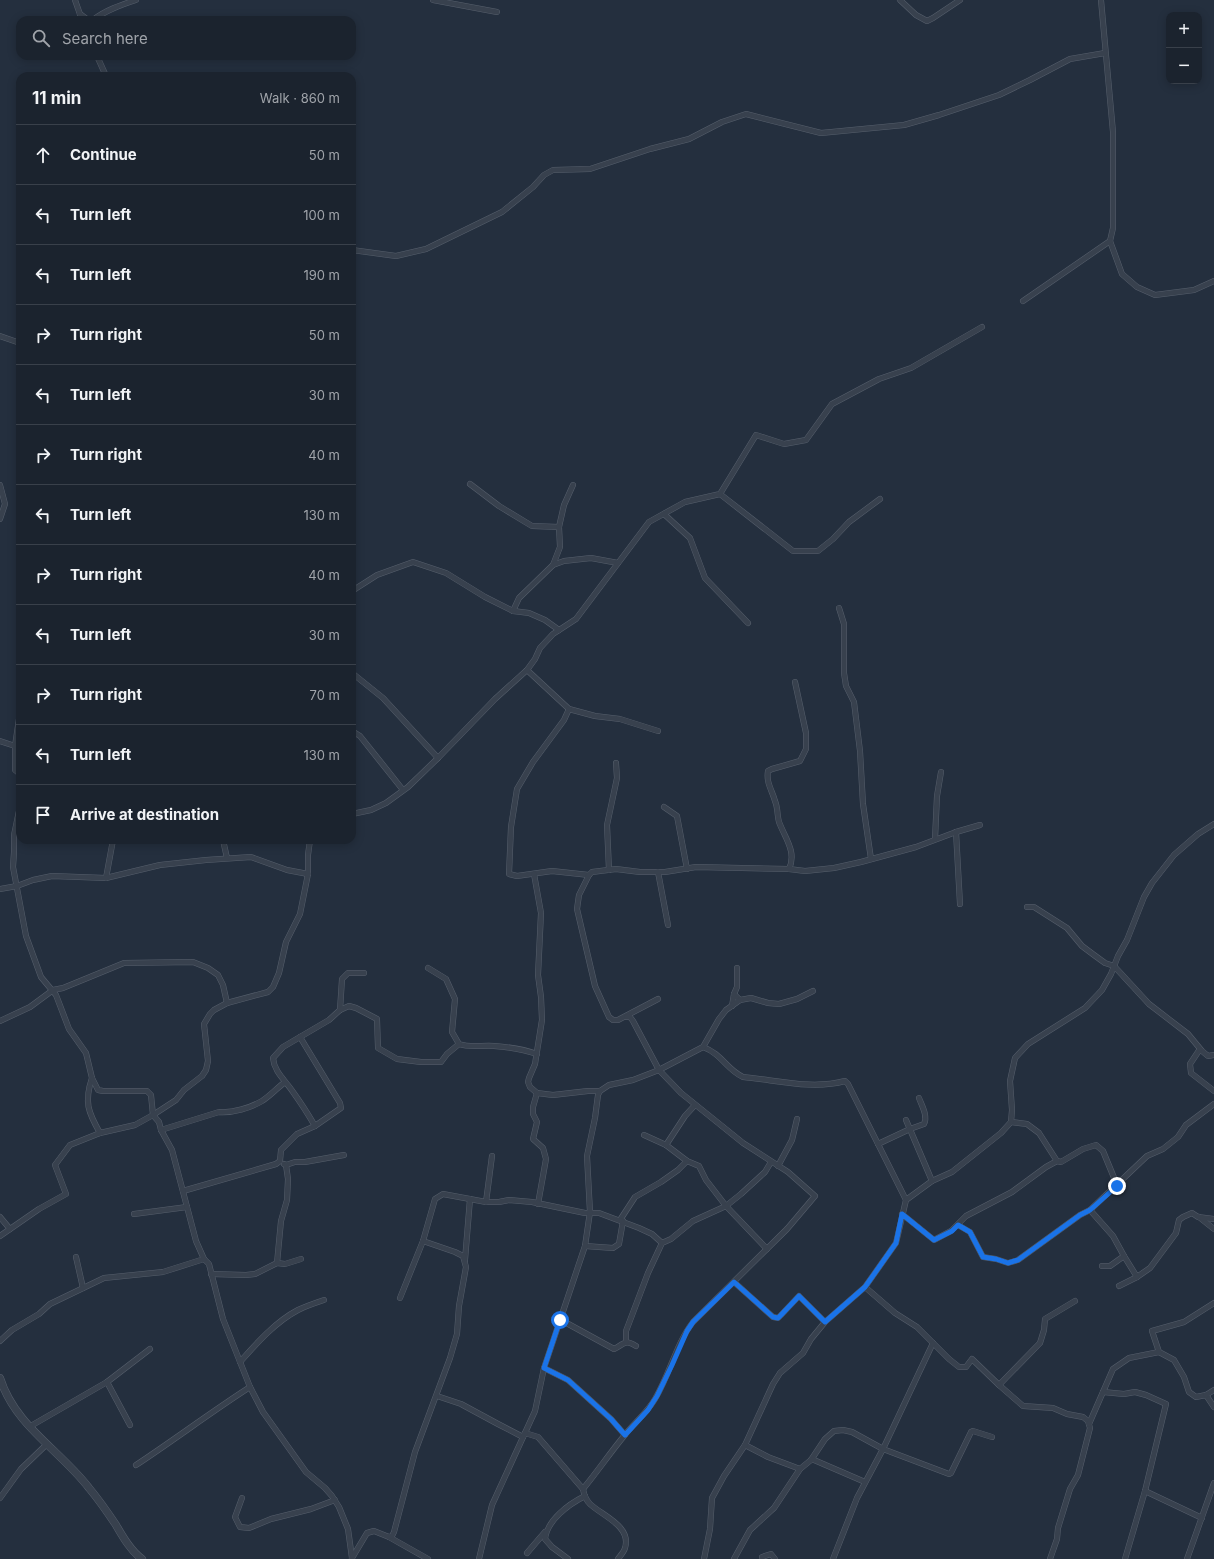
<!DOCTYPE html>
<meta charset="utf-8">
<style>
body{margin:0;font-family:Inter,sans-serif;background:#282f3a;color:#f1f3f6}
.controls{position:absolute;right:12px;top:12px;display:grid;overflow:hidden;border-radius:8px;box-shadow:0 2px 10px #0003}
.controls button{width:36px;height:36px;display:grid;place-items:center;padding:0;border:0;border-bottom:1px solid #39404a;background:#1b232e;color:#f1f3f6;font:20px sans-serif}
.stop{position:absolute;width:12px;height:12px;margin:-9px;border:3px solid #1a73e8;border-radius:50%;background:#fff}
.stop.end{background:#1a73e8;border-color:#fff;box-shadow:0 1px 4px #0008}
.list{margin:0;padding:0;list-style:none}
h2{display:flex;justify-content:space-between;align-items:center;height:52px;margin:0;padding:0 16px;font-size:17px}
h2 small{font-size:13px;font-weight:400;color:#a0a4aa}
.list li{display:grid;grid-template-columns:26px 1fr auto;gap:12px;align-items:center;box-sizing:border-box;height:60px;padding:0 16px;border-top:1px solid #39404a}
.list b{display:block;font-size:15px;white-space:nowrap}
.list em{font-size:13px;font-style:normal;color:#a0a4aa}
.icon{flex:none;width:22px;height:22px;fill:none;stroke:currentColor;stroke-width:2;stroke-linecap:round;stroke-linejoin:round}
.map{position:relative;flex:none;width:1214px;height:1559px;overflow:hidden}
.search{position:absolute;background:#1b232e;box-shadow:0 2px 10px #0003;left:16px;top:16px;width:340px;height:44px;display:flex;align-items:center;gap:10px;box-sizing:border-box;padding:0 14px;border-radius:12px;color:#a0a4aa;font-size:15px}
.panel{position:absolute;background:#1b232e;box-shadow:0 2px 10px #0003;left:16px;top:72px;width:340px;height:772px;border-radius:12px}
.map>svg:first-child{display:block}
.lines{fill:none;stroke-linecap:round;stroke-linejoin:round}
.minor-casing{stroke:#565f6c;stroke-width:6}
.tertiary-casing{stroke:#565f6c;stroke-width:8}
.minor{stroke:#38414e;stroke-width:5}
.tertiary{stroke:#38414e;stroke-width:7}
.route{stroke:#1a73e8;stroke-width:5}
</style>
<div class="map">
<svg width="1214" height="1559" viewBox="0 0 1214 1559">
<rect width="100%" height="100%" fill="#242f3e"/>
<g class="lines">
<g class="minor-casing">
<g id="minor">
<path d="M75,0L82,20"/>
<path d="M433,0L497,12"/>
<path d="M900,0L916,15L927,21L933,18L960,0"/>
<path d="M1101,0L1113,132V228L1110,241L1122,274L1137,287L1155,295L1194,290L1214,281"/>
<path d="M80,14L88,20"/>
<path d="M93,20C106,10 121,5 136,0"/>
<path d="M97,56L106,76"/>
<path d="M352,250L396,256L426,249L502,212L533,187L544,175L553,170L590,169L650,149L689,139L722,122L746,114L821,133L904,125L939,115L999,95L1030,80L1070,59L1105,53"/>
<path d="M1023,301L1110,241"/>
<path d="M0,336L20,343"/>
<path d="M470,484L499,506L532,526L559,527"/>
<path d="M0,485L5,504L0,519"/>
<path d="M720,494L793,551H818L833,539L849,522L880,499"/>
<path d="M664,514L690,538L705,578L748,623"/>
<path d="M553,565L560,547L559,527L564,505L573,485"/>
<path d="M352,591L377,575L413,562L446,573L485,597L513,611L529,613L545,620L559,630"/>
<path d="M839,608L844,624V673L846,686L854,702L860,751L863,804L871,859"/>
<path d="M513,611L519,598L553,565L564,561L591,558L618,563"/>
<path d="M527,670L569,709L595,716L620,719L658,731"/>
<path d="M352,673L383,698L438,758"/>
<path d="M569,709L564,720L533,762L517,789L511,827L509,874L517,876L552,871L589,875"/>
<path d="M20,712L15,746V770L20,774"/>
<path d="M352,731L360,736L403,790"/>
<path d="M0,741L15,746"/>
<path d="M664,807L677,816L687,869"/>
<path d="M352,814L371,810L386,803L408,787L438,758L495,699L527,670L535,659L540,648L553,634L576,619L649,522L685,502L720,494L756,435L784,444L806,440L832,404L879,379L911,368L982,327"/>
<path d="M956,832L960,904"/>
<path d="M935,839L937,796L941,772"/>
<path d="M223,840L227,858"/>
<path d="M789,869C797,852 785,838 779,822C777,815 778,808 775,801C772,790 766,783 768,771L772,769L800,761L806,749V733L795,682"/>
<path d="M609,870L607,825L617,778L616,763"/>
<path d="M658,872L668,925"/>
<path d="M534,874L541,913L538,975L541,997L542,1020L535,1064L529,1078L528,1082L530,1087L537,1093L553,1095L588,1091H600"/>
<path d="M106,878L113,840"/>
<path d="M0,889L17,886L33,880L52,876L106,878L160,865L206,860L251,857L287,870L308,874"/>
<path d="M1027,907H1034L1067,928L1082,946L1094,955L1105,963L1114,966L1149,1004L1188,1034L1202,1051L1208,1056L1214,1055"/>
<path d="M428,968L446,979L455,999L452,1032L459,1044C470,1048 483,1045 494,1046C508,1047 523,1049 537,1054"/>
<path d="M734,994L737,987V968"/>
<path d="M658,999L618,1020H613L609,1017L595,986L577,909L579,895L589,875L592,872L616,869L640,872H665L696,867L789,869L805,871L834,868L861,862L916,847L956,832L980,825"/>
<path d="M732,1006L734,994L740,1000"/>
<path d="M340,1010L342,979L348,973H364"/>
<path d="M0,1021L30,1007L53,990L63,988L124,963L193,962L208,968L218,975L223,985L227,1003"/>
<path d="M300,1037L340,1103L341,1108L315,1126"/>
<path d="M703,1047C722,1054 727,1070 743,1077C777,1080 812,1090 845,1081L848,1084L906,1200"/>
<path d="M1200,1049L1190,1064L1191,1073L1214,1091"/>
<path d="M92,1078C84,1102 88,1112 100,1133"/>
<path d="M537,1093L533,1107V1114L537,1122L533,1139L543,1148L546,1159L538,1204"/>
<path d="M906,1120L932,1181"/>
<path d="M1011,1122L1027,1124L1039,1133L1057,1161L1061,1162L1083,1149L1096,1145L1103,1151L1117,1185"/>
<path d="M161,1130L219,1112C233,1113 250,1108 262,1101C270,1096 277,1088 284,1083"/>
<path d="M644,1135L666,1145L687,1161L699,1166L706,1180L726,1206L767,1249"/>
<path d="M878,1144L910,1129L924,1124C928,1116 922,1106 919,1098"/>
<path d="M666,1145L685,1116L695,1105"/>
<path d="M284,1164L286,1165L295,1162H305L344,1155"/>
<path d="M778,1166L792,1140L797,1119"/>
<path d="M183,1191L276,1164L280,1161L281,1150L297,1134L315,1126C308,1114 301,1103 293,1092C286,1081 274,1072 273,1058L283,1047L329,1020L340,1010L349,1006L356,1008L377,1019L378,1048L397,1059L421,1062H441L447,1054L459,1044"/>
<path d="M486,1202L492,1156"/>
<path d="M1090,1210L1113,1236L1124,1256"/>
<path d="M134,1214L187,1207"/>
<path d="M902,1214L934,1240L951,1231L966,1216L1012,1192L1046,1167L1057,1161"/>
<path d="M0,1217L10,1229"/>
<path d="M1199,1217L1214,1229"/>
<path d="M620,1220L635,1197L661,1182L678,1170L687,1161"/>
<path d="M958,1225L970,1232L983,1257L996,1259L1008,1263L1018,1260L1080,1215L1090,1210L1147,1156L1163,1149L1178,1137L1186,1125L1214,1104"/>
<path d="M0,1236L39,1209L66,1194L55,1165L70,1145L100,1133L135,1125L153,1115L151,1095L147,1091H103L98,1090L92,1078L86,1053L69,1029L56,995L41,977L26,936L13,867L14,852V835L20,806"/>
<path d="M585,1246L613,1248L619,1244L623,1221"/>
<path d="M76,1257L83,1288"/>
<path d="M204,1259L209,1264L223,1319L250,1387L263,1412L306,1472L325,1488L332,1496L339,1507L348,1529L352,1558"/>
<path d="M465,1260L470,1199"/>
<path d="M277,1263L281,1221L287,1200L288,1179L286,1165"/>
<path d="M1102,1266H1110L1124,1256L1137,1277L1150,1268L1176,1233L1179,1220L1183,1217L1192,1213L1198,1217L1214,1219"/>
<path d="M211,1274L246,1275L255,1274L277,1263L285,1264L301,1259"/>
<path d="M734,1282L773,1317L778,1318L781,1315L799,1296L825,1322"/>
<path d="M1119,1286L1137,1277"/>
<path d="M865,1287L895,1313L917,1327L949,1359L959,1367H966L972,1359L999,1385L1040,1343L1044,1330L1045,1319L1075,1301"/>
<path d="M400,1298L423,1241L435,1199L443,1194L486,1202H499L509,1200L532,1202L585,1213H599L639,1228L652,1234L662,1243"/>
<path d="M1214,1303L1184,1322L1152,1331L1159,1352L1174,1360L1184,1377L1189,1392L1196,1397L1206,1395L1214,1407"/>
<path d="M561,1320L614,1349C624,1344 625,1339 636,1346"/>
<path d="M0,1341L12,1330L39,1314L50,1304L104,1278L163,1272L204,1259L196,1241L172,1150L161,1130L159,1122L153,1115L176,1100L184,1090L202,1076L206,1070L208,1061L204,1024L210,1014L214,1010L227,1003L268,992L273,987L279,973L286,942L300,914L308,874V855L310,840"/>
<path d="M626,1342V1331L648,1273L662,1243L671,1239L693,1221L726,1206L741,1194L765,1172L771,1162"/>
<path d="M240,1362C256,1344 275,1322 298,1310C306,1306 315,1303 324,1300"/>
<path d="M544,1368L568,1380L611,1419L625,1435"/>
<path d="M107,1382L130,1425"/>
<path d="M999,1385L1023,1406L1053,1408L1067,1414L1083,1417L1088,1421L1090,1428L1078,1475L1070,1489L1058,1528L1057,1539L1050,1559"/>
<path d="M1103,1392L1124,1394L1135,1392L1146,1395L1166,1404L1145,1491L1125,1559"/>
<path d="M1206,1395L1214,1390"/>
<path d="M437,1396L461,1404L498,1424L523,1437"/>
<path d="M1089,1424L1113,1369L1129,1358L1159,1352"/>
<path d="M29,1427L107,1382L150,1349"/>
<path d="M525,1433L538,1437L583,1489C584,1495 586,1500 590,1504C601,1515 632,1526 625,1548C624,1552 620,1556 618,1559"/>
<path d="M745,1445L768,1457L800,1469L811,1460L825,1439L834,1431L843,1430L852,1432L883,1449L949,1474L951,1473L971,1432L973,1431L992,1437"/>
<path d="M811,1460H814L865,1482"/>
<path d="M136,1465C174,1440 211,1412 250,1387"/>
<path d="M583,1489C597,1472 610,1453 624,1436C634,1423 647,1413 655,1399C670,1374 676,1344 693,1322L787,1229L815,1196L788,1172L743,1143L681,1093L659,1070L633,1021L630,1017H627"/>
<path d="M1145,1491L1202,1518"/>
<path d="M0,1498L21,1469L47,1444"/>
<path d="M242,1498L235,1517L240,1527L249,1528L271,1519L311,1509L335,1500"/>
<path d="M389,1537L428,1559"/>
<path d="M527,1553L545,1532"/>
<path d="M762,1557L771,1554L775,1559"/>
<path d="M352,1558L367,1533L374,1531L389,1537L392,1536L394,1532L415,1452L450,1358L457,1334L459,1306L466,1267L463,1256L455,1252L423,1241"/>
<path d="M479,1559L492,1505L535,1411L544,1368L585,1246L590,1212L587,1156L595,1118L598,1095L600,1091L609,1085L633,1080L659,1070L703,1047L719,1019L726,1010L740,1000L751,998L768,1003L779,1004L797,999L813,991"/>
<path d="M568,1559L552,1547L545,1539C547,1520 569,1504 585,1496"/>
<path d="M704,1559L710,1529L712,1498L724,1476L745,1445L773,1384L780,1373L803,1353L811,1339L825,1322L865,1287L896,1243L906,1200L932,1181L952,1172L1001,1133L1011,1122L1012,1110L1010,1081L1015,1058L1028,1044L1085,1008L1102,990L1111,974L1118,956L1127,940L1144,897L1152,883L1174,855L1198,834L1214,824"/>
<path d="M734,1559L750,1530L774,1508L800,1469"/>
<path d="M833,1559L857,1498L883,1449L933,1343"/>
<path d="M1187,1559L1214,1483"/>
</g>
</g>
<g class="tertiary-casing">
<path id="tertiary" d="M0,1378C15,1426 60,1450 89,1488C99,1500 108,1513 116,1525C123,1537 131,1551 142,1559"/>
</g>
<use href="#minor" class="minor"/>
<use href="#tertiary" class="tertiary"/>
</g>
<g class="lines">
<path class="route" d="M560,1320L544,1368L568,1380L611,1419L625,1435L648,1410L657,1396L672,1365L687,1331L693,1322L734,1282L773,1317L778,1318L781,1315L799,1296L825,1322L865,1287L896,1243L902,1214L934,1240L952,1231L958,1225L970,1232L983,1257L996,1259L1008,1263L1018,1260L1080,1215L1090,1210L1117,1186"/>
</g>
</svg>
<div class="controls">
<button>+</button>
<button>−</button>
</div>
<div class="stop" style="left:560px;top:1320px"></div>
<div class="stop end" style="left:1117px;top:1186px"></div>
<div class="search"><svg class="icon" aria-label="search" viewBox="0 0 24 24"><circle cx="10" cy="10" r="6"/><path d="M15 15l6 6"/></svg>Search here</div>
<section class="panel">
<h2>11 min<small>Walk · 860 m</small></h2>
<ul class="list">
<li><svg class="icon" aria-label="ahead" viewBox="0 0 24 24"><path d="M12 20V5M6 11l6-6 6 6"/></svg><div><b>Continue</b></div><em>50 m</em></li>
<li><svg class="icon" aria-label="left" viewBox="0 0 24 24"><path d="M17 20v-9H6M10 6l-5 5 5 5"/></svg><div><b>Turn left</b></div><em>100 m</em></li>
<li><svg class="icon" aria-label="left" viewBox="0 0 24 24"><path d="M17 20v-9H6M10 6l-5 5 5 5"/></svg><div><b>Turn left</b></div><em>190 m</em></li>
<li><svg class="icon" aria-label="right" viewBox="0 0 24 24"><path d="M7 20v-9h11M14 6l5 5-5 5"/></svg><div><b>Turn right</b></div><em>50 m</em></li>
<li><svg class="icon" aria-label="left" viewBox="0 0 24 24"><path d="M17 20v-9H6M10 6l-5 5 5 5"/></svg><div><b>Turn left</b></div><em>30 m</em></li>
<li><svg class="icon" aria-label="right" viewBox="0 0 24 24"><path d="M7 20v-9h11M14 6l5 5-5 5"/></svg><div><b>Turn right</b></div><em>40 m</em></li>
<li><svg class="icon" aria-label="left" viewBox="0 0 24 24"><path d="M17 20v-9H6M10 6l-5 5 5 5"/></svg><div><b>Turn left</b></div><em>130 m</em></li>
<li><svg class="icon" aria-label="right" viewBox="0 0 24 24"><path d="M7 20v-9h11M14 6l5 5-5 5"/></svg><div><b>Turn right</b></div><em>40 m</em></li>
<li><svg class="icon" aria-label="left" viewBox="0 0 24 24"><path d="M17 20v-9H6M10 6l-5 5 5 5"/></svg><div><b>Turn left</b></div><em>30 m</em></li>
<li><svg class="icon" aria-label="right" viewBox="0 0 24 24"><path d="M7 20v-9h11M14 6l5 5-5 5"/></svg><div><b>Turn right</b></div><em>70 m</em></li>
<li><svg class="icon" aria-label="left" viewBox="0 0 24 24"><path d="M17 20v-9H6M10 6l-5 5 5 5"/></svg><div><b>Turn left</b></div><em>130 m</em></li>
<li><svg class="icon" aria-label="arrive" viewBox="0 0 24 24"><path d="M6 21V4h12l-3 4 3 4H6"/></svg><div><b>Arrive at destination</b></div></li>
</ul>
</section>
</div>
